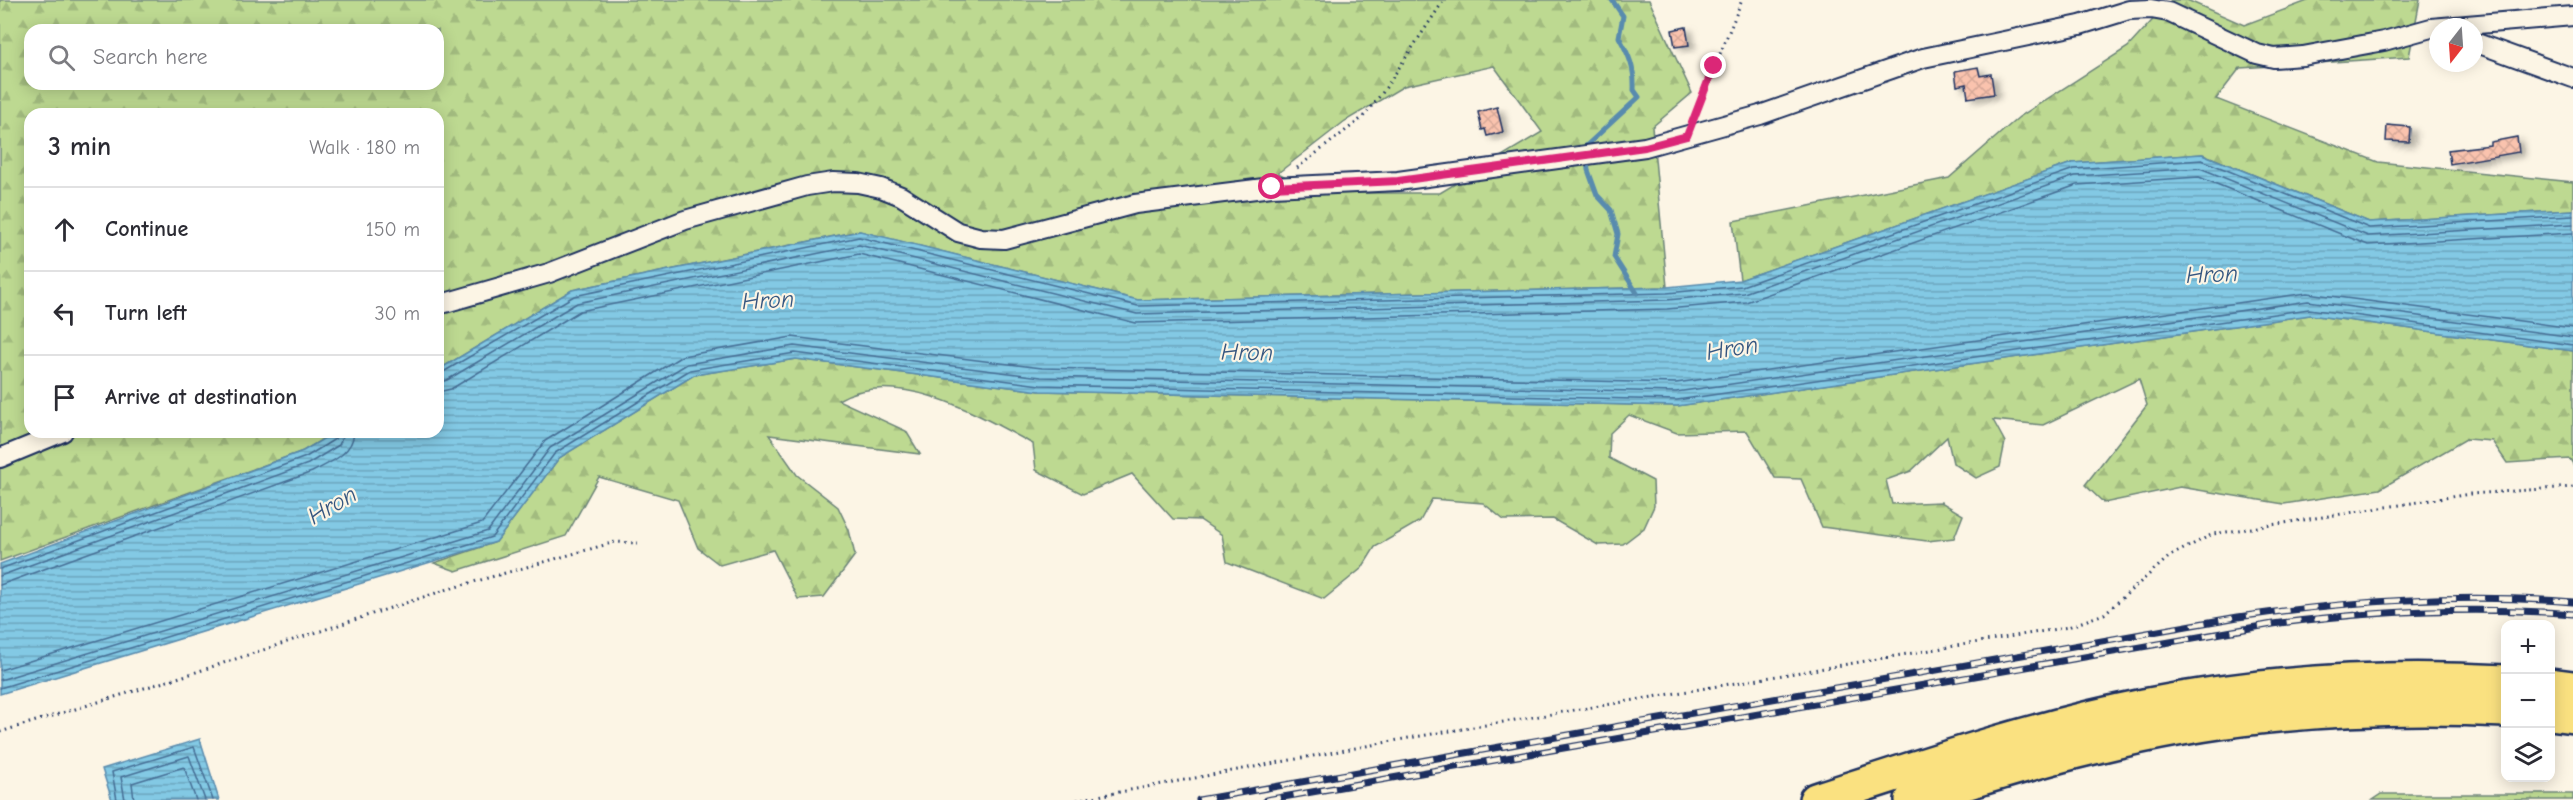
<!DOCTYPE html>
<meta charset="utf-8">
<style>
body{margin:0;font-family:"Comic Neue",sans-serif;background:#f2f2f3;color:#2b2b33}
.controls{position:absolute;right:18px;bottom:18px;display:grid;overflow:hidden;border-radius:12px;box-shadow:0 3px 15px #0003}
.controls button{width:54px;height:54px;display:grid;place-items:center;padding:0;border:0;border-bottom:2px solid #e1e1e2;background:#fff;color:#2b2b33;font:30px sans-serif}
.compass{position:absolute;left:2429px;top:18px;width:54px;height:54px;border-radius:50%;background:#fff;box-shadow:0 3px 15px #0003;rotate:197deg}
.stop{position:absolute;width:18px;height:18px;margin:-14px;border:4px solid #db2777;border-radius:50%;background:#fff}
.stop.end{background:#db2777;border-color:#fff;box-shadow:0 2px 6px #0008}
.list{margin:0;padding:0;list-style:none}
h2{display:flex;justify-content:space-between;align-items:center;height:78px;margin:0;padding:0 24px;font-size:26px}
h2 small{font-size:20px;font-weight:400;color:#7c7c81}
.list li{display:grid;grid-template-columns:39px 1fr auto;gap:18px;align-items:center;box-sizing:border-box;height:84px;padding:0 24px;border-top:2px solid #e1e1e2}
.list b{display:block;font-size:22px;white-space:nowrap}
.list em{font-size:20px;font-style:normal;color:#7c7c81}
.icon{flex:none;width:33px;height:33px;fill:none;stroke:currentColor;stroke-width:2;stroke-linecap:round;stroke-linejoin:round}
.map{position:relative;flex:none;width:2573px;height:800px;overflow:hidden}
.search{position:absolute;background:#fff;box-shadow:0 3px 15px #0003;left:24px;top:24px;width:420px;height:66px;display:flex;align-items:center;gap:15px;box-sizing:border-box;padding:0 21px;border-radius:18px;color:#7c7c81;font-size:22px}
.panel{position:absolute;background:#fff;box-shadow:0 3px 15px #0003;left:24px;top:108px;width:420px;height:330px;border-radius:18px}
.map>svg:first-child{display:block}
.forest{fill:url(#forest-firs);stroke:#6c8478;stroke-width:1.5;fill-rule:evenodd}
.water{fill:url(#water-rules);stroke:#598bae;stroke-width:1.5}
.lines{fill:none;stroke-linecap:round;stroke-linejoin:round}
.shore{stroke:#456d94;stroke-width:1.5}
.stream{stroke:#598bae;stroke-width:5}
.building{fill:url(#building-cross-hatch);stroke:#1b2f5e;stroke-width:1.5;filter:url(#shadow)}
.street-casing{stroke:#1b2f5e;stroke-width:22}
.highway-casing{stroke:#1b2f5e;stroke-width:38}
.path{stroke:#1b2f5e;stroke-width:3;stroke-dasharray:1.5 4.5;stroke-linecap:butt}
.street{stroke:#fcf5e5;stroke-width:18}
.highway{stroke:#fae180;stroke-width:33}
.rail-casing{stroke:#1b2f5e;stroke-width:7}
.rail{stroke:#fcf5e5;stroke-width:4.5;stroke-dasharray:14;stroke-linecap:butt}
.route{stroke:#db2777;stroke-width:8}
.labels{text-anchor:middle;stroke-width:4.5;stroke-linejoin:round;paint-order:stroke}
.water-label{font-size:24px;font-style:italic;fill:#355680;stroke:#fcf5e5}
</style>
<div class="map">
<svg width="2573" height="800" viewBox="0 0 2573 800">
<defs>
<pattern id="forest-firs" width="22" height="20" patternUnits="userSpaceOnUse" patternTransform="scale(1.5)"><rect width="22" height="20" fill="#bdd991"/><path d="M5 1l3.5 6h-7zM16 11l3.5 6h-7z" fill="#a2bb7f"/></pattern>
<pattern id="water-rules" width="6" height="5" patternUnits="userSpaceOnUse" patternTransform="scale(1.5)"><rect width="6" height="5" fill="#83c9e4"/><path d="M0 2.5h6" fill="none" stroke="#6aa4bc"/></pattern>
<pattern id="building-cross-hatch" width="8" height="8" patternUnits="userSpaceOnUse" patternTransform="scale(1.5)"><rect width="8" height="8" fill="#fac3ae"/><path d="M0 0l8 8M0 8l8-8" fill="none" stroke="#d6a898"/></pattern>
<filter id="shadow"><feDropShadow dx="6" dy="4" stdDeviation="3" flood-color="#0004"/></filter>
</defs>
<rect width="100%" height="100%" fill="#fcf5e5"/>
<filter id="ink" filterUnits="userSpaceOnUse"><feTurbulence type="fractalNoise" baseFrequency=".0167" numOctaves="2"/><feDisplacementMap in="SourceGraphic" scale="12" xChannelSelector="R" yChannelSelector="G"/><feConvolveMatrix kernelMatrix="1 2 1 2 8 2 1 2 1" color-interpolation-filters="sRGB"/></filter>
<g filter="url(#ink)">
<g class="forest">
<path d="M0,0H1649L1692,93L1652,127L1667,287L1138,300L859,231L572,290L438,370V114H30V432H335L303,451L0,561ZM30,30H438V84H30ZM1494,66L1542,132L1440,193H1318L1278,173L1345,121L1404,86Z"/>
<path d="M2171,0H2187L2244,25L2310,0H2420L2409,57L2240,68L2216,99L2378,162L2573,182V210L2369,222L2203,154L2072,163L1740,280L1733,221L1949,178L2019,117L2128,47Z"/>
<path d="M2310,315L2573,351V464L2570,459L2507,463L2492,441L2466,439L2380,489L2284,504L2180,487L2104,503L2085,485L2147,405L2139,379L2043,425L1993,420L2005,442L2000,467L1976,478L1953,463L1947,437L1911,471L1886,480L1892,504L1941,502L1963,515L1954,538L1927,541L1822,527L1801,479L1775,478L1747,431L1677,433L1629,415L1610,433L1609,458L1653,481L1654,506L1644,528L1623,544L1598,545L1553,519L1504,520L1483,503L1432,499L1420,521L1375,547L1362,568L1324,599L1227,562L1222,535L1200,520L1173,519L1132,474L1083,494L1036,470L1033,444C979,415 897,366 838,400L906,431L920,454L769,435L797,475L838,507L849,530L855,555L824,597L798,599L773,550L720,565L698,548L678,500L599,477L566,536L456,571L434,563L496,542L559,458L694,375L796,359L1040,391L1677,406Z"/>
<path d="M2381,794H2573V800H2372Z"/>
</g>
<g class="water">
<path d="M2202,154L2369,222L2573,210V351L2310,315L1677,406L1040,391L796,359L694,375L559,458L496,542L0,694V564L303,451L335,432H438V370L572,290L860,231L1138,300L1667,287L1740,280L2072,163Z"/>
<path d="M200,739L219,800H112L102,769Z"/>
</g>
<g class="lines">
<g class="shore">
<path d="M438,375L574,296L859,237L1138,306L1667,293L1742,286L2074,169L2202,160L2369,228L2573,216"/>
<path d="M438,383L447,380L577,303L859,245L1137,314L1667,300L1744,293L2075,176L2200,168L2368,236L2573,224"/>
<path d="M438,392L451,389L580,311L859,254L1136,323L1667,309L1746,302L2077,185L2199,177L2368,245L2573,233"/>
<path d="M0,569L306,457L335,439L337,432"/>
<path d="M0,576L308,464L339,445L345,432"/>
<path d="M0,585L312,472C329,463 353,454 354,432"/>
<path d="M0,670L482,523L545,441L682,356L792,337L1042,368L1676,383L2307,293L2573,328"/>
<path d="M0,680L488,531L550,448L687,364L794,346L1041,377L1676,392L2308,301L2573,337"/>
<path d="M0,688L492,537L555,453L690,370L795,353L1040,385L1677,400L2309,309L2573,345"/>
<path d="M117,800L112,772L194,747L213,800"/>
<path d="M125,800L121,777L189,756L205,800"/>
<path d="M134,800L132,783L184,767L196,800"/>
</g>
<path class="stream" d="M1612,0L1623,16L1619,37C1629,55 1635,68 1634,90L1639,97L1586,146L1588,170L1597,195L1611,210L1618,234L1614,257L1637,293"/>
</g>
<g class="building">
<path d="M1686,27L1689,45L1675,47L1672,30Z"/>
<path d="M1978,67L1980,76L1991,74L1994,94L1968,98L1966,84L1957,86L1955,71Z"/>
<path d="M1497,107L1503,132L1487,136L1485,129L1482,130L1478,112Z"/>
<path d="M2387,125L2410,127L2409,142L2386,141Z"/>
<path d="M2517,137L2519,152L2450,164L2448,150L2490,145V142Z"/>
</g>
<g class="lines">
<g class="street-casing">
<g id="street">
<path d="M2474,42L2573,78"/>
<path d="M438,305L549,273L685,220L807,186L833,182L858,183L881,188L901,196L958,232L981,238L1004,239L1135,204L1272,187L1398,181L1645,147L1760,115L1923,58L2080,25L2129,10L2151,9L2168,12L2257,54L2274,58L2303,56L2384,41L2431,28L2573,16"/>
<path d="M0,458L63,432"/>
</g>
</g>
<g class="highway-casing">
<g id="highway">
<path d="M2550,685L2573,688"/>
<path d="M2550,713L2573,716"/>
<path d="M1816,800C1924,765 2033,728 2144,706C2263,682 2384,675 2506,682"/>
<path d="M1912,800C2019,765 2130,733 2242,719C2330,708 2418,706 2506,710"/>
</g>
</g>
<g class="path">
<path d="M1695,115L1742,0"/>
<path d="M1297,168L1362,118L1383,92L1444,0"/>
<path d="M0,732L190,674L445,590L615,542L638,543"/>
<path d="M1077,800L1409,738L2068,627L2104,614L2170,556L2213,534L2470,494L2573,487"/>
</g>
<use href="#street" class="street"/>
<use href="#highway" class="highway"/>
<g class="rail-casing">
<g id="rail">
<path d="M1199,800L2238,617C2350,601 2460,593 2573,602"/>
<path d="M1266,800L2273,624C2373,611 2472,606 2573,614"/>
</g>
</g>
<use href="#rail" class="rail"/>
</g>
</g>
<g class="lines" filter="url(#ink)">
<path class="route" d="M1272,187L1398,181L1645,147L1687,136L1714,66"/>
</g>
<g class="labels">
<g class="water-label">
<text transform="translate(2212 274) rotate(-2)" y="8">Hron</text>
<text transform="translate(768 300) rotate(-3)" y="8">Hron</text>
<text transform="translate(1732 348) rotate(-9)" y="8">Hron</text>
<text transform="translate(1247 352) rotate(1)" y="8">Hron</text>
<text transform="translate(332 505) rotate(-30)" y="8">Hron</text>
</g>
</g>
</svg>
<div class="controls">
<button>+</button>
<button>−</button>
<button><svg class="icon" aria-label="layers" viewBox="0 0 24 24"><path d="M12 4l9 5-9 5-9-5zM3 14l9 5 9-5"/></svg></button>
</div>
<svg class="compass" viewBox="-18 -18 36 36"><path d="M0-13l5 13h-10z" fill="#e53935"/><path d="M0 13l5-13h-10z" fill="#7c7c81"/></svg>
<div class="stop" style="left:1272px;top:187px"></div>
<div class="stop end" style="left:1714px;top:66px"></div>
<div class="search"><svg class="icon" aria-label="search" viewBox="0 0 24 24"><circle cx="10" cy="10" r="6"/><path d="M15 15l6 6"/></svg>Search here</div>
<section class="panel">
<h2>3 min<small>Walk · 180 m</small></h2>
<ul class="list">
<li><svg class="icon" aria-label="ahead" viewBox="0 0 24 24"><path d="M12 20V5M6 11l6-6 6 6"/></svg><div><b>Continue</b></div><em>150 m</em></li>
<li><svg class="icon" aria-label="left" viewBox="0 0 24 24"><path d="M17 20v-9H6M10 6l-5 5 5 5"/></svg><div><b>Turn left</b></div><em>30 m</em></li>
<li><svg class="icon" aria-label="arrive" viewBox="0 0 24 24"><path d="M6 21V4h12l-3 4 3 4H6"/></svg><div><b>Arrive at destination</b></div></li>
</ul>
</section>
</div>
